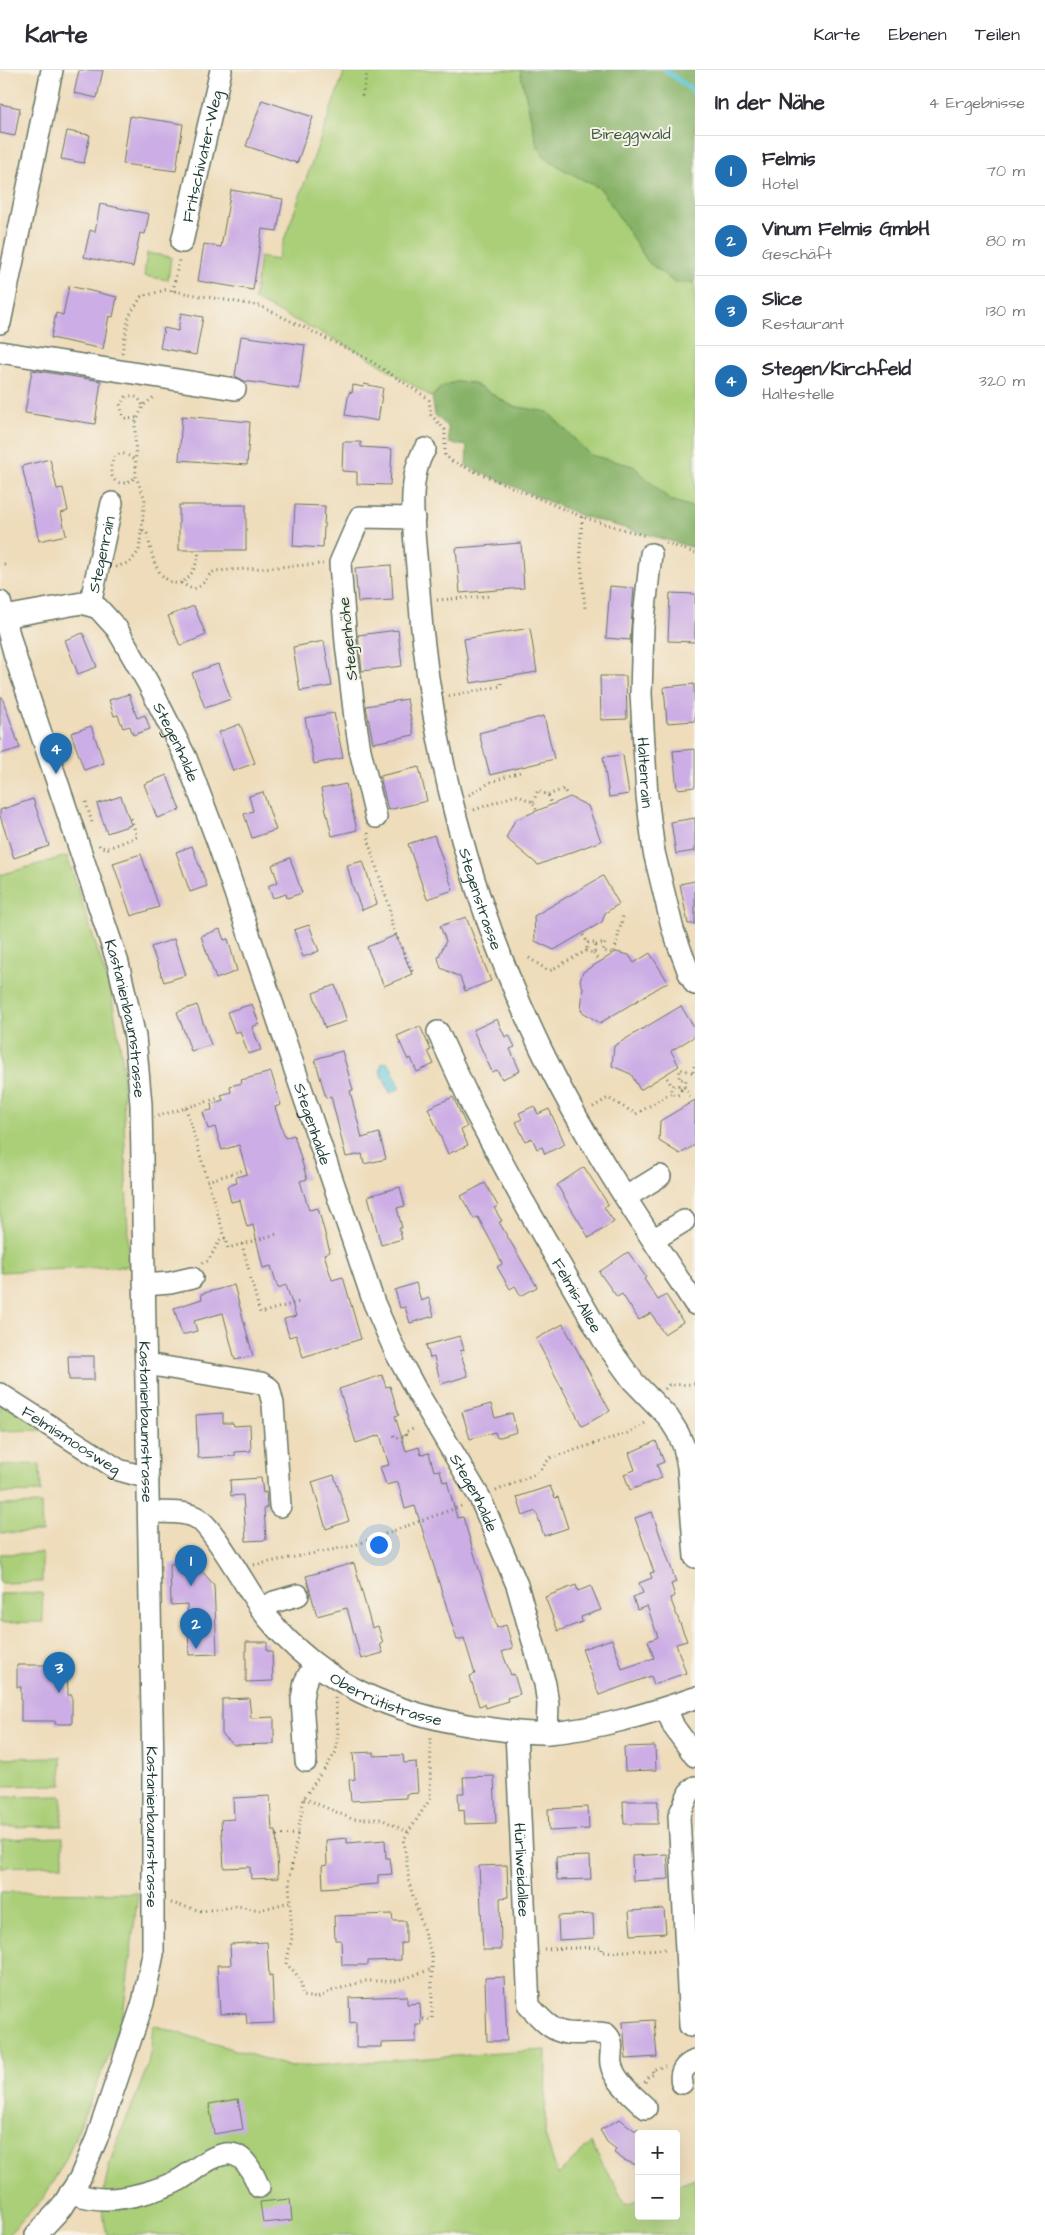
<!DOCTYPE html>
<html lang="de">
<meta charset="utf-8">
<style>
body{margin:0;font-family:"Architects Daughter",sans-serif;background:#f7f7f7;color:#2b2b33}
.controls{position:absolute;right:15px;bottom:15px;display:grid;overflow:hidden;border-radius:5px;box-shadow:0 5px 20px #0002}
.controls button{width:45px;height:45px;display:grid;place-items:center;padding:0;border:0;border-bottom:1px solid #e1e1e2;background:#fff;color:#2b2b33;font:25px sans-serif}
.you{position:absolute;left:378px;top:1474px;width:18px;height:18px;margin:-12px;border:4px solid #fff;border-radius:50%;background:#1a73e8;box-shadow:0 0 0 8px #1a73e833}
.badge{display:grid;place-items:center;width:32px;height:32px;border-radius:50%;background:#1f6fb2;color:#fff;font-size:16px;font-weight:700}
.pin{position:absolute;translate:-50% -41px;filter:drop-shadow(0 1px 2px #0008)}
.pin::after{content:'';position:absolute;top:26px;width:18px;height:15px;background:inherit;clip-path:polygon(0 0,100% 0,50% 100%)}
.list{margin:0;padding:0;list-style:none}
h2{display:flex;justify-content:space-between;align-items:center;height:65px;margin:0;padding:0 20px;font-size:21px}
h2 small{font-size:16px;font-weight:400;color:#7c7c81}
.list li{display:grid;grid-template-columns:32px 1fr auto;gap:15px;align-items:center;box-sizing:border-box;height:70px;padding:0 20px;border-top:1px solid #e1e1e2}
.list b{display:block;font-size:19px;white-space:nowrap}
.list p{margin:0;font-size:16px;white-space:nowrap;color:#7c7c81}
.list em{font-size:16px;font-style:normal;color:#7c7c81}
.map{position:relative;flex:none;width:695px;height:2165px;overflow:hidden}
header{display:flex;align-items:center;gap:30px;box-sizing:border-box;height:70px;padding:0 25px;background:#fff;border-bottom:1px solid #e1e1e2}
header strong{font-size:24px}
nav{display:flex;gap:28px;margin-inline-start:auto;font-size:18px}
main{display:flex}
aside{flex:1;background:#fff}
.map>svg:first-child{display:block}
.green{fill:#aacf78;stroke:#648656}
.forest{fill:#87b268;stroke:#53784e}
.water{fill:#5ec7d9;stroke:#3e8286}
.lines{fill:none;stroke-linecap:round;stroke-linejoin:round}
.stream{stroke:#5ec7d9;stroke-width:5}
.building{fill:#ccade5}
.minor-casing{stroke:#677563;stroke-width:24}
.path{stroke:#677563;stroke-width:3;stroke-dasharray:1 4;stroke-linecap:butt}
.minor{stroke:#fff;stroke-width:21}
.labels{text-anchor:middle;stroke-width:4;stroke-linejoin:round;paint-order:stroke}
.park-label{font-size:16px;fill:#3b5a42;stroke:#f7f3e8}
.street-label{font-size:16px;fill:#1f3d34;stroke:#f7f3e8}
</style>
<header>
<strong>Karte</strong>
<nav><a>Karte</a><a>Ebenen</a><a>Teilen</a></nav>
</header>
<main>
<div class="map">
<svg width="695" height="2165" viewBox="0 0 695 2165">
<rect width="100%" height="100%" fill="#f7f3e8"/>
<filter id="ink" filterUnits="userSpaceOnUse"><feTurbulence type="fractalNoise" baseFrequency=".02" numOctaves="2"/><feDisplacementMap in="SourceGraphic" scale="10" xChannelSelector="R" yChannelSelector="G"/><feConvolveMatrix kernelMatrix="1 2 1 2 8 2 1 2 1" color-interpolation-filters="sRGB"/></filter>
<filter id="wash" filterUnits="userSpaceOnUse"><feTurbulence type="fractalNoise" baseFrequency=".0096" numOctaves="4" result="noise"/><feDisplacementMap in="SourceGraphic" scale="20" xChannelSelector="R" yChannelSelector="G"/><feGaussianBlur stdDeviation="1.12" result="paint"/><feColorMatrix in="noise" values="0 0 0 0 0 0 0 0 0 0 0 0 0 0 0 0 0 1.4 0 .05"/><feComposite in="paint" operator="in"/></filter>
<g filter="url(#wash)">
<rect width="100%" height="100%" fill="#eedcba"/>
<g class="green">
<path d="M345,0H520L537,75L546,88L563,99L601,119L648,192L675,213H695V438L670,430L633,396L590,385L548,342L512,336L473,313L455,312L441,317L432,327L360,282L254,230L260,187L277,190Z"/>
<path d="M147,183L171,187L168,210L144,206Z"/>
<path d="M67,786L111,922L122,987L129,1196L0,1202V805Z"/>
<path d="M0,1330L48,1360L0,1361Z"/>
<path d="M40,1394L41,1422L0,1423V1395Z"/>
<path d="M41,1434L42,1462L0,1463V1435Z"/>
<path d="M42,1483V1512L0,1513V1484Z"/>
<path d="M42,1523L43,1552L0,1553V1524Z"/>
<path d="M61,1687L62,1715L0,1716V1688Z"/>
<path d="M62,1726V1756L1,1757L0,1727Z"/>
<path d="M63,1767V1795L1,1797V1769Z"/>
<path d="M0,1822L138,1823L123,1946L113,1976L66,2089L44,2127L8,2165H0Z"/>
<path d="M153,1955L291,1997L546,1980L545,2065L558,2105L591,2073L626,2135L639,2130V2146H676V2115L695,2108V2165H107C91,2104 131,2050 148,1993C151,1981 152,1967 153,1955Z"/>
</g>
<g class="forest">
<path d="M520,0H695V213H675L648,192L601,119L563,99L546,88L537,75Z"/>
<path d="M454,312L473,313L512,336L548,342L590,385L633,396L670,430L695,438V478L582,446L466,396L467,376L449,373L448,357L435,345L432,327L441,317Z"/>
</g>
<path class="water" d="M386,992L390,995L400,1018L390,1023L380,1001L382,993Z"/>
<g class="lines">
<path class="stream" d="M665,0L695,22"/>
</g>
<g id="blocks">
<g class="building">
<path d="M79,0H103L97,28L74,23Z"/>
<path d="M262,30L313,47L297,93L246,76Z"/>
<path d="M0,34L20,38L15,66L0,63Z"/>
<path d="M130,46L183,54L176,101L123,94Z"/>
<path d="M67,61L90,65L84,93L61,89Z"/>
<path d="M231,120L283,129L277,161L262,159L253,220L198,211L204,174L221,177Z"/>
<path d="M100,134L149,144L145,164L140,163L133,197L84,187L90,160L95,162Z"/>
<path d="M69,216L117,227L113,247L109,246L103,279L51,268L56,243L63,245Z"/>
<path d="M181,243L203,247L196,285L160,278L164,258L178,261Z"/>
<path d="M241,266L305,275L299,319L244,311L235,306Z"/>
<path d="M32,300L101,311L95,354L25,343Z"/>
<path d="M364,314L383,318L378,351L345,345L349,322L352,323L353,315L363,317Z"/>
<path d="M182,346L250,352L247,395L179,390Z"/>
<path d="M343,372H361V377L392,379L390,415L357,414V402L342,401Z"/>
<path d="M50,389L57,419L63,418L68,441L61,443L66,465L39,471L22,396Z"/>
<rect x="179" y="435" width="67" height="45"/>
<path d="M295,435L325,436L323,478L293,476Z"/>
<path d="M521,473L524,518L460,523L456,478Z"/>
<path d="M391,495L393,530L358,532L355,498Z"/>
<path d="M610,516L634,518L630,570L606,568Z"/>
<path d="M670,523L695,524V572L668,571Z"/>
<path d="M194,536L206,565L180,576L168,546Z"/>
<path d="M530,558L537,602L471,613L464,569Z"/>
<path d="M398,560L402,596L362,601L358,565Z"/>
<path d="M83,563L97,597L78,604L65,570Z"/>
<path d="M324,571L332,616L300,621L293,577Z"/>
<path d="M218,594L231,629L205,638L192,603Z"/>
<path d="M600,606H626L627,649L601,650Z"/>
<path d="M694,614L695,651L667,653L664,617Z"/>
<path d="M129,624L137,648L145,645L150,659L133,665L130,656L123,658L118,645L114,646L109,630Z"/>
<path d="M0,627H2L20,678L0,684Z"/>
<path d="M407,629L414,665L373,673L366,636Z"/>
<path d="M334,643L343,688L314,694L305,648Z"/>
<path d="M544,646L554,689L490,705L479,663Z"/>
<path d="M240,654L255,693L233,701L219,662Z"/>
<path d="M91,656L104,693L84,700L71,663Z"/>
<path d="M695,679V717L677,719L673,681Z"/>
<path d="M623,685L629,724L609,727L603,687Z"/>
<path d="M419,697L427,731L388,740L380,706Z"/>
<path d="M167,705L180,740L157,748L144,714Z"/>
<path d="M346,714L357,760L332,766L321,719Z"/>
<path d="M263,722L276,760L252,768L244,744L253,741L249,726Z"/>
<path d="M121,726L131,755L107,763L97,734Z"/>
<path d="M570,727L588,736L601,771L538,795L506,768L515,750Z"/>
<path d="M33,729L49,776L14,788L0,746V740Z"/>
<path d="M695,748V781L676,784L671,752Z"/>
<path d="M434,765L453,820L427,829L408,774Z"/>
<path d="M192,776L207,816L190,822L176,782Z"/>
<path d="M141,784L159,837L131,846L113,793Z"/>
<path d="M290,788L302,823L287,828L286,824L273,828L268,816L278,812L272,795Z"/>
<path d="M363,791L377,834L362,840L353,818L347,795Z"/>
<path d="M603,806L619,834L605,843L602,852L554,880L535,871L534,846Z"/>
<path d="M695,811V854H688L680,814Z"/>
<path d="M466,847L491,911L465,921L460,907L441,898L438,888L446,871L440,856Z"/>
<path d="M309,855L319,881L303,887L294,860Z"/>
<path d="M220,859L224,870L228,869L237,901L216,909L201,866Z"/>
<path d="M396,865L412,904L384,916L367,877Z"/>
<path d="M174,869L186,905L164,912L151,877Z"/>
<path d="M616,882L629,885L634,893L650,883L668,912L600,953L581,941L583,918L580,911L583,902Z"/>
<path d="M335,915L347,951L325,958L313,923Z"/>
<path d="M252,934L259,954L252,957L261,980L248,984L240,961L235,963L227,942Z"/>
<path d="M197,935L211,975L191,981L177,942Z"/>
<path d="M681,936L695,959V966L671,981L679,996L640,1020L631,1004L612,996L614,976Z"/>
<path d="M497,949L505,967L509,965L515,977L510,979L520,1001L502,1009L497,1000L492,1002L473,960Z"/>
<path d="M420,956L431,980L428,981L434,994L417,1002L411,988L408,990L397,966Z"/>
<path d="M342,981L353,1020L350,1021L362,1068L379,1063L386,1089L364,1094L362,1084L346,1087L331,1026L326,1028L315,989Z"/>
<path d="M271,1002L281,1035L275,1037L285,1068L294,1065L307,1109L300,1111L309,1140L318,1138L330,1182L324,1184L332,1210L343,1207L361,1269L303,1287L296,1265L289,1267L284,1249L296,1246L286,1215L278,1218L271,1196L263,1198L253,1155L247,1157L240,1130L231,1132L227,1116L237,1113L236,1107L247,1104L239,1075L222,1080L215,1057L208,1059L203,1042L212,1040L211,1034L223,1030L221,1025L231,1022L230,1016L242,1013L241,1010Z"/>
<path d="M453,1027L467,1057L461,1060L468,1075L448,1084L428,1038Z"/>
<path d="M695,1030V1075L680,1084L659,1071L660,1051Z"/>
<path d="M534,1036L538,1044L549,1039L565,1074L545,1084L542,1077L537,1079L532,1068L525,1071L516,1052L522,1049L519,1043Z"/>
<path d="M584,1097L608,1134L604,1137L614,1152L589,1168L557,1115Z"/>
<path d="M485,1113L498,1136L494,1138L502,1151L499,1152L537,1217L521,1226L515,1216L510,1219L497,1197L502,1194L495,1179L478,1147L474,1149L461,1126Z"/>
<path d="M400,1117L405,1136L397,1138L402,1158H399L402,1169L381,1175L368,1126Z"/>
<path d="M628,1182L646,1207L644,1209L658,1230L666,1225L683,1252L664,1264L651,1243L639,1250L622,1224L617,1227L599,1202Z"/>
<path d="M416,1213L421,1231L429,1228L434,1246L410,1253L405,1237L400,1238L395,1220Z"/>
<path d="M234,1215L253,1286L235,1290L223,1243L194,1251L197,1261L182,1265L174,1238L202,1229L201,1224Z"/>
<path d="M563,1254L610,1341L582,1356L536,1269Z"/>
<path d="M460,1266L464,1280L460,1281L468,1306L441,1314L434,1287L430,1288L426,1275Z"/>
<path d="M68,1286H94V1310H69Z"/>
<path d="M382,1305L386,1317L390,1316L399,1345L395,1346L406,1381L419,1377L421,1385L429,1383L434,1401L440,1400L443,1412L447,1411L457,1448L463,1447L497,1558L506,1555L513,1578L502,1582L511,1605L514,1604L520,1624L507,1628L508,1631L486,1638L485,1634L479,1636L470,1606L475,1604L464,1568L457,1570L415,1436L405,1439L398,1412L386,1415L380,1397L389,1395L380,1365L356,1373L339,1319Z"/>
<path d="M491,1334L495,1348L512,1343L517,1362L497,1368L495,1362L470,1369L462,1342Z"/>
<path d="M223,1343V1353H233L234,1356L250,1355L251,1381L235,1382V1386L198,1388L196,1345Z"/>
<path d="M656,1371L664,1392L657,1395L662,1408L630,1420L624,1404L635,1400L629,1383Z"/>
<path d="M334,1405L349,1451L326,1459L312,1412Z"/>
<path d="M261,1408L263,1423L266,1422L267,1438H264L266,1470L246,1471L243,1425L231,1426L230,1410Z"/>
<path d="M550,1416L555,1428L558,1427L568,1458L544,1466L536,1441L523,1446L517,1427Z"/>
<path d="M652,1442L676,1512L671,1514L675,1526L670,1528L687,1571L676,1574L686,1603L654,1614L651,1606L599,1625L582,1579L612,1569L622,1599L654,1588L648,1571L658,1567L647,1536L637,1540L633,1527L643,1523L639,1513L652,1508L650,1503L654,1502L635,1448Z"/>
<path d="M195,1493L214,1515L217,1584L189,1585L187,1534L171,1535L170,1494Z"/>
<path d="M354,1493L372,1558L378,1556L383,1573L380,1574L383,1583L361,1589L347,1538L317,1546L306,1506Z"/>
<path d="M576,1515L578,1521L591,1516L601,1540L581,1547L582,1552L558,1561L545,1527Z"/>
<path d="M246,1572H267V1581H272L273,1611L246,1612Z"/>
<path d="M17,1595H67L68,1625H72V1654H55V1651H21V1617H17Z"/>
<path d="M249,1628L251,1648L274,1647V1674L234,1675L222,1664V1629Z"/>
<path d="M655,1676L656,1700L625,1701L624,1677Z"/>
<path d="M374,1682V1686L403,1685L404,1693L416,1692L418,1723L406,1724V1728L351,1731L349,1710L355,1709L353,1683Z"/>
<path d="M494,1706L496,1753L465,1754L464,1740L459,1741L458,1723H464L463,1707Z"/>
<path d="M270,1726L272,1760H276L278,1808L251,1809L250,1797L224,1798L221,1750L234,1749L233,1728Z"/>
<path d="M623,1731H658V1754H624Z"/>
<path d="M588,1737L589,1759L549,1761L548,1739Z"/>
<path d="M347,1768V1773L385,1770L386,1788H390L392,1804L378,1805V1814L323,1818L322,1796L327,1795L326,1770Z"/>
<path d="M667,1784L669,1809L633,1811L632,1786Z"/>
<path d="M590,1786L591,1809L557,1810L556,1787Z"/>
<path d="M507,1795L508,1827L500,1828L501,1880H483L479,1796Z"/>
<path d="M664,1839L666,1863L631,1865L629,1841Z"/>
<path d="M392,1844L393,1851H406V1873H401V1890L368,1891V1895H342L341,1870H335L334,1846Z"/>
<path d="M593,1844L594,1868L559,1870L558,1846Z"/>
<path d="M267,1872L269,1906L272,1905L274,1953L247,1954L246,1943L220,1944L217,1895H231L230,1874Z"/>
<path d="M504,1907L507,1971H487L485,1908Z"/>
<path d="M407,1926V1934L420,1933L421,1955H416V1972L382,1973V1977H356V1952L350,1953L349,1928Z"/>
<path d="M654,1950L657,1987L626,1989L623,1952Z"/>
<path d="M238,2029L243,2059L214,2064L209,2034Z"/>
<path d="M620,2049L634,2060H639V2096L624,2090L614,2083L616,2079L607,2072L600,2060Z"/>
<path d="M290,2129L292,2150L263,2153L260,2132Z"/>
</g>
</g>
</g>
<g filter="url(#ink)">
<use href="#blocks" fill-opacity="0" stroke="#677563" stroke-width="1"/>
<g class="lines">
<g class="minor-casing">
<g id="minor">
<path id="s1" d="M182,172L221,0"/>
<path d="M0,253L52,0"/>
<path d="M0,282L235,319"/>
<path id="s2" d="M425,379C404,411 416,472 418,510C428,671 470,831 540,977C583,1067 640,1151 695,1234"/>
<path id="s3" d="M651,484L643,557L641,624L647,726L654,782L673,860L689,903L695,914"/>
<path id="s4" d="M0,532L15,586L118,893L135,967L141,1034L153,1699V1884L143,1933L97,2068L80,2108L61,2138L36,2165"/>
<path id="s5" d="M90,535L112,433"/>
<path id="s6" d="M4,547L82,533L98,538L117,559L148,613L186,688L217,770L374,1233L396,1283L416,1320L480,1428L517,1515L545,1614L548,1634L547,1663"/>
<path d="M376,747L360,680L355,648L346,573L340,493L360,447L414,448"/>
<path id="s7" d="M438,962L474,1040L522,1129L604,1271L633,1311L668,1347L678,1363L684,1377L688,1397L695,1487"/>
<path d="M626,1127L660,1106"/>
<path d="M653,1170L684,1151"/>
<path d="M145,1215L170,1213L192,1208"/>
<path d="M146,1294L261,1313L269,1318L273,1334L280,1436"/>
<path id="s8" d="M0,1324L119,1400L148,1408"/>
<path id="s9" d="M149,1442C163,1443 184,1440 197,1448C215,1458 250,1526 267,1547C322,1615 394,1644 480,1657C502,1660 525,1664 548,1663C599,1659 647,1644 695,1628"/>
<path d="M262,1540L274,1532L298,1525"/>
<path d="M666,1638L674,1657L695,1686"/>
<path id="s10" d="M516,1662L529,1936C540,1947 550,1961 567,1963C580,1965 593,1961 606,1964C616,1973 609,1983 611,1994C614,2011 634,2026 646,2038"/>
<path d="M306,1691L302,1629L305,1612L314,1595"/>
<path d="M690,1956L679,1746L689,1723L695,1717"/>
<path d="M682,2013C679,2002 685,1995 695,1991"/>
<path d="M70,2123C81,2126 93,2129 104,2129C124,2130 161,2120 179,2110C193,2102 209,2086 226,2084C244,2082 253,2103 259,2117"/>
</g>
</g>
<g class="path">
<path d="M362,26L368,0"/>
<path d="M173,221L179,190"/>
<path d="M122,283L129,246L141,227L165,220L173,221L260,236L366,288L426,327L429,330L431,345L445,360V385L453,392L582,447L646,466"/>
<path d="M136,348L127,349L123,346L120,334L126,327C134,324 140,328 143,336"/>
<path d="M133,389C105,365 101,433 136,407"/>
<path d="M582,447L580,480L585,538"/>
<path d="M143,460L147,464C151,477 152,494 162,505C182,527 197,500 199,481"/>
<path d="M666,473L695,483"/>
<path d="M4,495L7,494"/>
<path d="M116,497L130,492L139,481L145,429L136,407L135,354L143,336L155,326"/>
<path d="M181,513L192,519C207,516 204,506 215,501L323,494"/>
<path d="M437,530L491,526"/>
<path d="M449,626L501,616V612"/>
<path d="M469,725L491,712L520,702"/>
<path d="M548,725L564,719L567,726"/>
<path d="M86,732L92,753"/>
<path d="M533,732L538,720L548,725L551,733"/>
<path d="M474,740L516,725L533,732L536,740"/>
<path d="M368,763L370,777L389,836L392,856L413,903"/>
<path d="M99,775L100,777L108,778L137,767L131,748"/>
<path d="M583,865L588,873"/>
<path d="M596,875L605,873L603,881L614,883L623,846"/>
<path d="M594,883L598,891"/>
<path d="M529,888L547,900H551L586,881L594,883L596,875L594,873H588L586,881"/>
<path d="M693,1002L695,992"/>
<path d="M667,1008L672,1016"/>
<circle cx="676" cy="1020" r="5"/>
<path d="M684,1017L691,1028"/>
<path d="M680,1018L684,1017L686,1010L679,1009L680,999L695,1003"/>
<path d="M593,1037L608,1028L636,1044L671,1023"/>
<path d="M186,1038L228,1178L277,1164"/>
<path d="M158,1046L219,1028"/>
<path d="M207,1111L244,1100"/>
<path d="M242,1174L260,1243L299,1232"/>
<path d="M202,1193L208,1191L220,1170L225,1168"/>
<path d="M665,1319L669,1315L695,1314"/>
<path d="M394,1365L396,1368L406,1366L405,1362L416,1358"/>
<path d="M496,1421L533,1405L541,1399L550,1388L628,1363L647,1352"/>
<path d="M254,1495L352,1476L464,1435"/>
<path d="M324,1700L336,1682L338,1662L335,1628"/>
<path d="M320,1705L304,1728L289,1812L292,1868L286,1894C298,1904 302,1910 302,1926L317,1928L332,1921L364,1911H397L432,1899"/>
<path d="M304,1728L352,1749H381L408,1762"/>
<path d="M277,1765L298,1764"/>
<path d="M171,1833L202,1841L238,1836L260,1840L290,1832"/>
<path d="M544,1879L602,1877V1882L667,1879"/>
<path d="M423,1949H432V1887L409,1813L404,1769L430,1729L431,1665"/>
<path d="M645,2012L648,2007L654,2004L652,2000L665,1996"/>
</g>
<use href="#minor" class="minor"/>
</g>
</g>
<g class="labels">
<g class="park-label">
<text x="631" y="69">Bireggwald</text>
</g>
<g class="street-label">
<text dy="6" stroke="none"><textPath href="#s1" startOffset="88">Fritschivater-Weg</textPath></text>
<text dy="6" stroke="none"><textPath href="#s5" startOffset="52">Stegenrain</textPath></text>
<text transform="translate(347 569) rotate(-96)" y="6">Stegenhöhe</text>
<text dy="6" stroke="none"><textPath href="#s6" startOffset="252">Stegenhalde</textPath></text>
<text dy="6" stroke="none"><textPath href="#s3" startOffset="219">Haltenrain</textPath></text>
<text dy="6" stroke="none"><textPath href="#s2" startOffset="459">Stegenstrasse</textPath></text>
<text dy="6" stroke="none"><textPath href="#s4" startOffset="436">Kastanienbaumstrasse</textPath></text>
<text dy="6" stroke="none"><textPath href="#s6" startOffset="658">Stegenhalde</textPath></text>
<text dy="6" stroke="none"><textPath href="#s7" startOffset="298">Felmis-Allee</textPath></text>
<text dy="6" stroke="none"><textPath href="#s4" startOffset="841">Kastanienbaumstrasse</textPath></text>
<text dy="6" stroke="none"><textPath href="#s8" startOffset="85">Felmismoosweg</textPath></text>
<text dy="6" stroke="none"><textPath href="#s6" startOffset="1062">Stegenhalde</textPath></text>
<text dy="6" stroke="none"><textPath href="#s9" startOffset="318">Oberrütistrasse</textPath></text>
<text dy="6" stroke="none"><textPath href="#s4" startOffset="1246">Kastanienbaumstrasse</textPath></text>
<text dy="6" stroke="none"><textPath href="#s10" startOffset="138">Hürliweidallee</textPath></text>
</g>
</g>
</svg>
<div class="controls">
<button>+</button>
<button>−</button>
</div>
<div class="you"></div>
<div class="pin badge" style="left:191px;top:1516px">1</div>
<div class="pin badge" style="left:196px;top:1579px">2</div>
<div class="pin badge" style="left:59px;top:1623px">3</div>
<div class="pin badge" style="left:56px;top:704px">4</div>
</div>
<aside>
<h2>In der Nähe<small>4 Ergebnisse</small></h2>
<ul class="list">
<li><span class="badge">1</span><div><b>Felmis</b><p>Hotel</p></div><em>70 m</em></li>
<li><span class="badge">2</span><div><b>Vinum Felmis GmbH</b><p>Geschäft</p></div><em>80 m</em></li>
<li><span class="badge">3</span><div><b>Slice</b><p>Restaurant</p></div><em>130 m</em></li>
<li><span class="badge">4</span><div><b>Stegen/Kirchfeld</b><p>Haltestelle</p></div><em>320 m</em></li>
</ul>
</aside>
</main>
